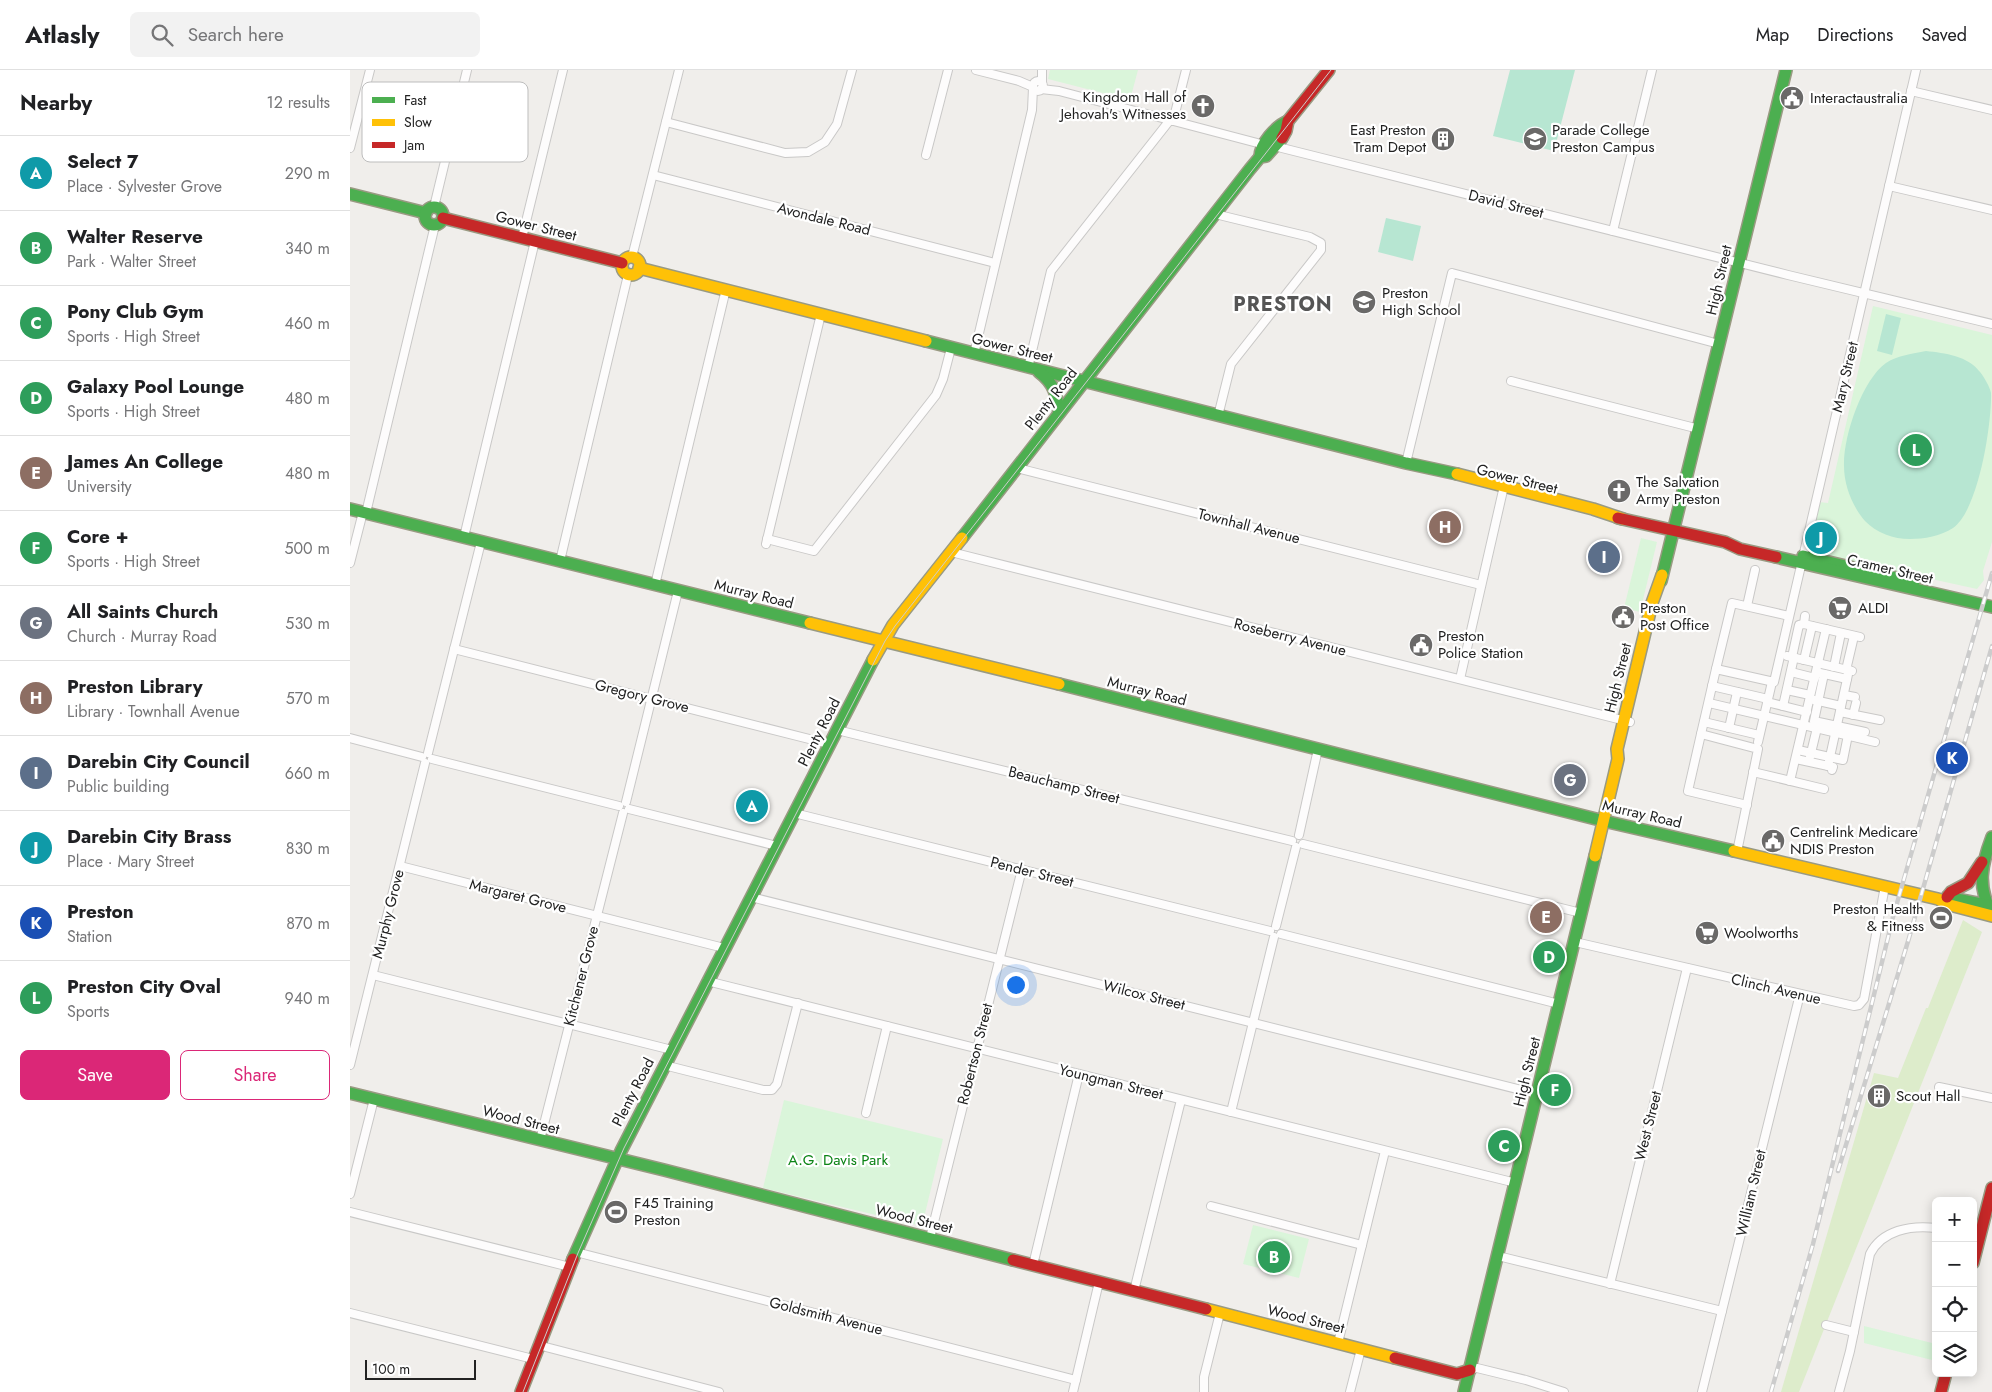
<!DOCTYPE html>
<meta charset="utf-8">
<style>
body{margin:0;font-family:Jost,sans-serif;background:#f2f2f2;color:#202124}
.controls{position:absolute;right:15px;bottom:15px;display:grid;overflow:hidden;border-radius:8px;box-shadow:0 2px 12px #0003}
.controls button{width:45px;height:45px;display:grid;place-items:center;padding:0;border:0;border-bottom:1px solid #e0e0e0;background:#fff;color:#202124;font:25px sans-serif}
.scale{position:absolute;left:15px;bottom:12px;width:111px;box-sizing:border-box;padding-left:5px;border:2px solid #222;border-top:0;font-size:14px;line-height:18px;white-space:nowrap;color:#222;-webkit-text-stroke:4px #fff;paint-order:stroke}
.you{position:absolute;left:665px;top:914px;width:18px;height:18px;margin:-12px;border:4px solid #fff;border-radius:50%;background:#1a73e8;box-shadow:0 0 0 8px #1a73e833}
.badge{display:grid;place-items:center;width:32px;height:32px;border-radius:50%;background:#db2777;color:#fff;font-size:16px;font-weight:700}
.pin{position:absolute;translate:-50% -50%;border:2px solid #fff;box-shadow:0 1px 5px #0006}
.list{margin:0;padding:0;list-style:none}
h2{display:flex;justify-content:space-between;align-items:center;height:65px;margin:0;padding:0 20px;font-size:21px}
h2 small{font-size:16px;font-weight:400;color:#757577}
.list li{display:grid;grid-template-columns:32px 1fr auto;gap:15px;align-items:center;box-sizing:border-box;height:75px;padding:0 20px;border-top:1px solid #e0e0e0}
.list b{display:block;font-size:19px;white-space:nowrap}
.list p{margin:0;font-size:16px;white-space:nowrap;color:#757577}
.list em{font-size:16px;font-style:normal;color:#757577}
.actions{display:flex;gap:10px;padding:15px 20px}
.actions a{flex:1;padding:11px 0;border:1px solid #db2777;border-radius:8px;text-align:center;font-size:18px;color:#db2777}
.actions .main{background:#db2777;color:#fff}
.icon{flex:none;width:28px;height:28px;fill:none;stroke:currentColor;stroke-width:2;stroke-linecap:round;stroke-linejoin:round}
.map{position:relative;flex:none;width:1642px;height:1322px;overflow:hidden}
header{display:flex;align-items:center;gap:30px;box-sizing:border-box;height:70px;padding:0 25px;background:#fff;border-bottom:1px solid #e0e0e0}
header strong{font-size:24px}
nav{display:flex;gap:28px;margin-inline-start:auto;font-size:18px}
.search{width:350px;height:45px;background:#f2f2f2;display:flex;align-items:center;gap:12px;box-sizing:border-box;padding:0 18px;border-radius:8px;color:#757577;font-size:19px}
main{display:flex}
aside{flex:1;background:#fff}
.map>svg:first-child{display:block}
.grass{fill:#ddeccb}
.park{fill:#daf5da}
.pitch{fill:#b7e6d2}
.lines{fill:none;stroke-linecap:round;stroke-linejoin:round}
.street-casing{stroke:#c9c8c7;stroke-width:10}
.fast-casing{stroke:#999a82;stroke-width:14}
.slow-casing{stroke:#999a82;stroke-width:14}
.jam-casing{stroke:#999a82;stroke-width:14}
.street{stroke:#fdfcfc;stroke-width:8}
.fast{stroke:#4caf50;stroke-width:11}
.slow{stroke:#ffc107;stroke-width:11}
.jam{stroke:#c62828;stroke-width:11}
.tram{stroke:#ccc;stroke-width:1}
.rail-casing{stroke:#ccc;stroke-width:4.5}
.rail{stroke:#fff;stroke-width:2.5;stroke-dasharray:8;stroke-linecap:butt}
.labels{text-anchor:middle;stroke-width:4.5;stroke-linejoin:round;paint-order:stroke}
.poi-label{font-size:15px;fill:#222;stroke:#fff;text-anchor:start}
.street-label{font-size:15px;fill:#222;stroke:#fff}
.park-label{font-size:15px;fill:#0c8416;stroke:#fff}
.district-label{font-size:20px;font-weight:bold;letter-spacing:1px;fill:#555;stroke:#fff}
.key{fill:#fff;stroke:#bdbdbd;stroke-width:1}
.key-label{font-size:14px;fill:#222}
</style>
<header>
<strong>Atlasly</strong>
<div class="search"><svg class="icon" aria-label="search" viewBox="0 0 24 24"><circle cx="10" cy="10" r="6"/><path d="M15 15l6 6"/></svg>Search here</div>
<nav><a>Map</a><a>Directions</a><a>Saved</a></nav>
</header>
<main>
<aside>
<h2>Nearby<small>12 results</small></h2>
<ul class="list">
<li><span class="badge" style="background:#0f9aa8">A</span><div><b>Select 7</b><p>Place · Sylvester Grove</p></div><em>290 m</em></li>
<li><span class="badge" style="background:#2e9e5b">B</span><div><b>Walter Reserve</b><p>Park · Walter Street</p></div><em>340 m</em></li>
<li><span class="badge" style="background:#2e9e5b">C</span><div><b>Pony Club Gym</b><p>Sports · High Street</p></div><em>460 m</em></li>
<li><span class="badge" style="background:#2e9e5b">D</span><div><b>Galaxy Pool Lounge</b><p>Sports · High Street</p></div><em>480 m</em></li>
<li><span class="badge" style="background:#8d6e63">E</span><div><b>James An College</b><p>University</p></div><em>480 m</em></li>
<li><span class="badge" style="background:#2e9e5b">F</span><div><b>Core +</b><p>Sports · High Street</p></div><em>500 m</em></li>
<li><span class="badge" style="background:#6b7280">G</span><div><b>All Saints Church</b><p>Church · Murray Road</p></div><em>530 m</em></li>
<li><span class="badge" style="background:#8d6e63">H</span><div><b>Preston Library</b><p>Library · Townhall Avenue</p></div><em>570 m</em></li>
<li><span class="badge" style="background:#5c6f8a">I</span><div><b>Darebin City Council</b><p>Public building</p></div><em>660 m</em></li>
<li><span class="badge" style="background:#0f9aa8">J</span><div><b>Darebin City Brass</b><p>Place · Mary Street</p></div><em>830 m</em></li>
<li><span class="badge" style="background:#1a4fb4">K</span><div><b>Preston</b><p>Station</p></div><em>870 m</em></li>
<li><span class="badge" style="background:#2e9e5b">L</span><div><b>Preston City Oval</b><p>Sports</p></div><em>940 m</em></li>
</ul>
<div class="actions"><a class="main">Save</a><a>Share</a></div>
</aside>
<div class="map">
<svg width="1642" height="1322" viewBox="0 0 1642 1322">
<rect width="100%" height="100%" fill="#f0eeeb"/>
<path class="grass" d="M1613,850L1632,862L1449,1322H1431L1524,1003L1548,1008L1576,938H1578Z"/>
<g class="park">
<path d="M700,0H788L780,30L698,9Z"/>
<path d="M1523,236L1642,265V472L1633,501L1634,510L1627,519L1458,482L1469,432L1478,433Z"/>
<path d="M1291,468L1307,472L1290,542L1274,538Z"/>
<path d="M434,1030L593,1069L572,1156L413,1118Z"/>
<path d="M903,1155L959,1169L949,1208L893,1194Z"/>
<path d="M1514,1256L1586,1274V1291L1514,1273Z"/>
</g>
<g class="pitch">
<path d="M1160,0H1225L1204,81L1143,66Z"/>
<path d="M1036,148L1071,156L1063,191L1028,182Z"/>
<path d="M1536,244L1551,248L1542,285L1527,281Z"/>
<path d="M1576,281C1595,283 1618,286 1630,302C1634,307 1640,317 1641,323C1642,352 1629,440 1603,458C1591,466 1574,469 1560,469C1543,469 1527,463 1515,451C1502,436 1494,415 1494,396C1493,367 1512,310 1536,293C1548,285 1562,284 1576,281Z"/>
</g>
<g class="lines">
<g class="street-casing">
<g id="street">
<path d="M626,0L669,11L683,17"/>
<circle cx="688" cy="16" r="5"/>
<path d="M692,13V0"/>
<path d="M691,19L709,21L915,75"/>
<path d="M1561,21L1642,40"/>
<path d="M823,51L836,0"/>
<path d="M316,52L435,83L458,82L475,72L487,54L502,0"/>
<path d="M924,76L1438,205L1642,254"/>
<path d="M0,78L20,0"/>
<path d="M576,85L598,0"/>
<path d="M303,105L645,193"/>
<path d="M1539,116L1642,140"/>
<path d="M84,137L117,0"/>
<path d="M865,144L960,167L971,173V180L881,294L868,346"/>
<path d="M1263,161L1302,0"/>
<path d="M172,168L213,0"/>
<path d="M282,187L329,0"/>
<path d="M624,284L682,40L683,18"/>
<path d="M678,298L701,201L820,50"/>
<path d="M1161,311L1349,359"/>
<path d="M1056,393L1102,203L1369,274"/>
<path d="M667,398L1131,515"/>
<path d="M16,443L85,155"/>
<path d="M114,467L185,171"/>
<path d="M417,469L464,481L586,325L593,309L601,278"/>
<path d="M416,474L471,244"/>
<path d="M601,482L1280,652"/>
<path d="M210,491L278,205"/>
<path d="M0,493L13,442"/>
<path d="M305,515L376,219"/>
<path d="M1397,536L1405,500"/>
<path d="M1455,546L1454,554L1510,567"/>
<path d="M104,579L479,674"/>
<path d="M1437,586L1502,601"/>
<path d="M1442,587L1449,555L1454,554"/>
<path d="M1454,590L1462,556"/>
<path d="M1484,597L1491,563"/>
<path d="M1366,599L1382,533L1439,546"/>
<path d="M1496,600L1504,566"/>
<path d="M1441,602L1465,608"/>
<path d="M1470,603L1497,609"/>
<path d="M1474,604L1464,651L1515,662"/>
<path d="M1110,609L1154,416"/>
<path d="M1362,616L1418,629"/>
<path d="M1437,620L1460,625"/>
<path d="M1494,625L1505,627"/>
<path d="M1464,630L1491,636"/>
<path d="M1417,632L1457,642"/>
<path d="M1359,633L1525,672"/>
<path d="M1433,636L1444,587"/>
<path d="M1490,642L1530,650"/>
<path d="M1503,645L1506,633"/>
<path d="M1354,652L1409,665"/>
<path d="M1379,658L1387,622"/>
<path d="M487,660L942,771"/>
<path d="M1351,664L1338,721L1397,735"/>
<path d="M0,668L72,687"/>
<path d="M1408,672L1422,612"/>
<path d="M1448,680L1493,690L1498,665"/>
<path d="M78,683L131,472"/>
<path d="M1460,687L1467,658"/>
<path d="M82,689L269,736"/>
<path d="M1446,689L1483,697L1482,700"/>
<path d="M1478,696L1499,600"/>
<path d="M1403,702L1474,719"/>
<path d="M1440,711L1476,559"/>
<path d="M276,732L328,521"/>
<path d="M279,739L427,776"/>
<path d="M444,743L920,861"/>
<path d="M949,765L968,679"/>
<path d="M953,774L1231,843"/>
<path d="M1387,782L1408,679L1351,664L1366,599L1424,612L1566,0"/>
<path d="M50,796L374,878"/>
<path d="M401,827L1187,1024"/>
<path d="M926,856L946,777"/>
<path d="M931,864L1209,934"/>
<path d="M1225,872L1504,936L1509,935L1514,929L1535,816"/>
<path d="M23,905L322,980"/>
<path d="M357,911L1166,1113"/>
<path d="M0,995L75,693"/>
<path d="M314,995L413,1020H422L427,1014L448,933"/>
<path d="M1589,1017L1642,1028"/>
<path d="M881,1042L924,867"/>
<path d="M516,1043L537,956"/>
<path d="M190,1070L273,743"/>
<path d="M0,1124L24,1029"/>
<path d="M861,1136L1012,1175"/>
<path d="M0,1142L220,1197"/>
<path d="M580,1168L672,799"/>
<path d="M226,1182L726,1310"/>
<path d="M1148,1186L1372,1241"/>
<path d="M683,1195L729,1004"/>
<path d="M1260,1214L1337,898"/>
<path d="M784,1221L831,1030"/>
<path d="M0,1243L183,1289"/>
<path d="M1476,1255L1504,1262"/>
<path d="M988,1273L1035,1081"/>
<path d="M188,1275L369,1322"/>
<path d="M1120,1300L1127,1298L1176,1310L1214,1322"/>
<path d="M723,1322L749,1212"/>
<path d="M854,1322V1307L870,1243"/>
<path d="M1000,1322L1011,1279"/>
<path d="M1352,1322L1450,924"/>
<path d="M1489,1322L1500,1281L1520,1184C1532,1160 1561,1155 1586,1158"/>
</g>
</g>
<g class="fast-casing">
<g id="fast">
<path d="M910,87C910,74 926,56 938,51"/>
<path d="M0,124L76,143"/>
<circle cx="84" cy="146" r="9"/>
<path d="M576,271L1056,393L1107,404"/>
<path d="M689,302C704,313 707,325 709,343"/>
<path d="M0,439L460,553"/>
<path d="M612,468L900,99L910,87L916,86L932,68"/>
<path d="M1453,486L1564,512"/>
<path d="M1426,487L1642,537"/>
<path d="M1311,511L1436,0"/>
<path d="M709,614L1254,751L1384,781"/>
<path d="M1642,767C1631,796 1627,816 1642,844"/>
<path d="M1597,827L1642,836"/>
<path d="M0,1023L314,1100L663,1190"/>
<path d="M223,1189L271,1081L523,590"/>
<path d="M1114,1322L1245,786"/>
</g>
</g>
<g class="slow-casing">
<g id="slow">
<circle cx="281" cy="196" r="9"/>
<path d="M289,198L576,271"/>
<path d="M1107,404L1243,439L1273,449"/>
<path d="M460,553L709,614"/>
<path d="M523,590L543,555L612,468"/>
<path d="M1384,781L1588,829L1600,835L1642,846"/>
<path d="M1245,786L1268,689L1267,679L1302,533L1312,505"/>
<path d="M856,1239L1045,1288"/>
</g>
</g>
<g class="jam-casing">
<g id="jam">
<path d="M932,68L936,61L938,51L979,0"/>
<path d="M93,148L272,193"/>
<path d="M1268,448L1375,472L1390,479L1426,487"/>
<path d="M1597,827L1601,822L1618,813L1632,792"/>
<path d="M663,1190L856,1239"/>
<path d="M1623,1193L1642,1118"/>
<path d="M1045,1288L1107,1304L1120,1300"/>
<path d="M171,1322L223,1189"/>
<path d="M1591,1322L1596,1303"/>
</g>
</g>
<use href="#street" class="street"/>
<use href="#fast" class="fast"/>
<use href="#slow" class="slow"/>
<use href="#jam" class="jam"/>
<path class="tram" d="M173,1322L228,1183L274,1078L535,571L545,556L981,0"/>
<g class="rail-casing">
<g id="rail">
<path d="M1488,1101L1559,868L1642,576"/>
<path d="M1421,1322L1463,1174L1543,847L1642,503"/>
</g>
</g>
<use href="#rail" class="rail"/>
</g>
<defs>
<g id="civic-disc" transform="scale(1.25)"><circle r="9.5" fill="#6a6968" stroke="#fff"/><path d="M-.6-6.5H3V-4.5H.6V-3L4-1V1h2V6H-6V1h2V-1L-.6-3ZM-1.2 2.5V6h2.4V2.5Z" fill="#fff"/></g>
<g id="church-disc" transform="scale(1.25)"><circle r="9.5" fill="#6a6968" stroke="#fff"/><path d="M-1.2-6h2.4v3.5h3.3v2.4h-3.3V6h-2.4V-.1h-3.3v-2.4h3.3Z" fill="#fff"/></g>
<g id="building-disc" transform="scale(1.25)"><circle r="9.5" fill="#6a6968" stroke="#fff"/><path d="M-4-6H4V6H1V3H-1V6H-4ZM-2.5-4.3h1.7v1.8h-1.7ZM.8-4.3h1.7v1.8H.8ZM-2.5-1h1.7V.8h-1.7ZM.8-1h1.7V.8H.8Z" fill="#fff"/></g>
<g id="school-disc" transform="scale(1.25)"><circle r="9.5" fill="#6a6968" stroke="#fff"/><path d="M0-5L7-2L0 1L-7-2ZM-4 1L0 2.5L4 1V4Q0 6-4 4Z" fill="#fff"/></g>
<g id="supermarket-disc" transform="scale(1.25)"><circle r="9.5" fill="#6a6968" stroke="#fff"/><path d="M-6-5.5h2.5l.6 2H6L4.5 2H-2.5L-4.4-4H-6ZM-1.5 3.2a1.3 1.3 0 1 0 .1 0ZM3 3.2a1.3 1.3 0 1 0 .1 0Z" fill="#fff"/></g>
<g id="stadium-disc" transform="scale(1.25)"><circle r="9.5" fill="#6a6968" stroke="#fff"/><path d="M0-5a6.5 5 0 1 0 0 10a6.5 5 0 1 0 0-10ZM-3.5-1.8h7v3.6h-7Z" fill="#fff"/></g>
</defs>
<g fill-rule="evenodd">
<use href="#civic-disc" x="1442" y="28"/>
<use href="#church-disc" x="853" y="36"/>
<use href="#building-disc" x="1093" y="69"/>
<use href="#school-disc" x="1185" y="69"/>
<use href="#school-disc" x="1014" y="232"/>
<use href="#church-disc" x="1269" y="421"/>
<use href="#supermarket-disc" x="1490" y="538"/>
<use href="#civic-disc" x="1273" y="547"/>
<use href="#civic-disc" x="1071" y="575"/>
<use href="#civic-disc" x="1423" y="771"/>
<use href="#stadium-disc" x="1591" y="848"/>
<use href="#supermarket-disc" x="1357" y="863"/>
<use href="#building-disc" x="1529" y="1026"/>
<use href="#stadium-disc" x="266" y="1142"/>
</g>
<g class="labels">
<g class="poi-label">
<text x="836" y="32" text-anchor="end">Kingdom Hall of<tspan x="836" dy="17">Jehovah's Witnesses</tspan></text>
<text x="1460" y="33">Interactaustralia</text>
<text x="1076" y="65" text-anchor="end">East Preston<tspan x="1076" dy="17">Tram Depot</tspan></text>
<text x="1202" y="65">Parade College<tspan x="1202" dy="17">Preston Campus</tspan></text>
<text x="1032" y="228">Preston<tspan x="1032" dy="17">High School</tspan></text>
<text x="1286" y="417">The Salvation<tspan x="1286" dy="17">Army Preston</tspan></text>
<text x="1290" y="543">Preston<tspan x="1290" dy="17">Post Office</tspan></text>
<text x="1508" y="543">ALDI</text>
<text x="1088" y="571">Preston<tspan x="1088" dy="17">Police Station</tspan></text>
<text x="1440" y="767">Centrelink Medicare<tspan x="1440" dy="17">NDIS Preston</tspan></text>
<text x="1574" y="844" text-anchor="end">Preston Health<tspan x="1574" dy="17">&amp; Fitness</tspan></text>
<text x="1374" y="868">Woolworths</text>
<text x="1546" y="1031">Scout Hall</text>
<text x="284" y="1138">F45 Training<tspan x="284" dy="17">Preston</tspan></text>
</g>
<g class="street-label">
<text transform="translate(1156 134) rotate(14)" y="5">David Street</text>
<text transform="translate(474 149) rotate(14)" y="5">Avondale Road</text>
<text transform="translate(186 156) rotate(14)" y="5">Gower Street</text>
<text transform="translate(1369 210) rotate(-77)" y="5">High Street</text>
<text transform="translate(662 278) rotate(14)" y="5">Gower Street</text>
<text transform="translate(1495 307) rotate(-77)" y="5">Mary Street</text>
<text transform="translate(701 329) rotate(-52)" y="5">Plenty Road</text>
<text transform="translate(1167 409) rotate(14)" y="5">Gower Street</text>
<text transform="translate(899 456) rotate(14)" y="5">Townhall Avenue</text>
<text transform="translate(1540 499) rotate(13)" y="5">Cramer Street</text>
<text transform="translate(404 524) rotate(14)" y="5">Murray Road</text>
<text transform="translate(940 567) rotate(14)" y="5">Roseberry Avenue</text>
<text transform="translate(1268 608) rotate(-76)" y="5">High Street</text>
<text transform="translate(797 621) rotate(14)" y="5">Murray Road</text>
<text transform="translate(292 626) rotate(14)" y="5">Gregory Grove</text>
<text transform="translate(469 662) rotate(-63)" y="5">Plenty Road</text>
<text transform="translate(714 715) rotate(14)" y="5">Beauchamp Street</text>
<text transform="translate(1292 744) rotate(13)" y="5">Murray Road</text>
<text transform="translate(682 802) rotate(14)" y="5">Pender Street</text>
<text transform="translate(168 826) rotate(14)" y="5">Margaret Grove</text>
<text transform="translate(38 844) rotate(-76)" y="5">Murphy Grove</text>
<text transform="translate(231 906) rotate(-76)" y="5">Kitchener Grove</text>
<text transform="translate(1426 919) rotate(13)" y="5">Clinch Avenue</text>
<text transform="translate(794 925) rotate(14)" y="5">Wilcox Street</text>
<text transform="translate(625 984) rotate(-76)" y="5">Robertson Street</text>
<text transform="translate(1177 1002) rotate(-76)" y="5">High Street</text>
<text transform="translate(761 1012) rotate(14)" y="5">Youngman Street</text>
<text transform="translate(283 1022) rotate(-63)" y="5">Plenty Road</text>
<text transform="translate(171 1050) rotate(14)" y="5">Wood Street</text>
<text transform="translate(1298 1056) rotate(-76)" y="5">West Street</text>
<text transform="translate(1401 1123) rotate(-77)" y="5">William Street</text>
<text transform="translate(564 1149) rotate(14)" y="5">Wood Street</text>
<text transform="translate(476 1246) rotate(14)" y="5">Goldsmith Avenue</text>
<text transform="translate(956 1249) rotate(14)" y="5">Wood Street</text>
</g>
<g class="park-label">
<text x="488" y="1095">A.G. Davis Park</text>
</g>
<g class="district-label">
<text x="933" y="241">PRESTON</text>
</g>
</g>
<rect x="12" y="12" width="166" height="80" rx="8" class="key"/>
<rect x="22" y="27" width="23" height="6" fill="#4caf50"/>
<rect x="22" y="49" width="23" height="7" fill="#ffc107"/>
<rect x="22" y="72" width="23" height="6" fill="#c62828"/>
<g class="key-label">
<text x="54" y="35">Fast</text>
<text x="54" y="57">Slow</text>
<text x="54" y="80">Jam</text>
</g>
</svg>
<div class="controls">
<button>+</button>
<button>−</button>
<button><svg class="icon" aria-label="locate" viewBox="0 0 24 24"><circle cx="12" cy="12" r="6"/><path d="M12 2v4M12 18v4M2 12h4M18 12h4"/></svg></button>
<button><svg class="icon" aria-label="layers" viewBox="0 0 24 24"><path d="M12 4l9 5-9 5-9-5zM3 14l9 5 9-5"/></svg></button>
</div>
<div class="scale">100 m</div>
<div class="you"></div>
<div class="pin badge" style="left:402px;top:736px;background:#0f9aa8">A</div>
<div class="pin badge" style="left:924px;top:1187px;background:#2e9e5b">B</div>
<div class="pin badge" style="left:1154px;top:1076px;background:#2e9e5b">C</div>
<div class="pin badge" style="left:1199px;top:887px;background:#2e9e5b">D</div>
<div class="pin badge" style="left:1196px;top:847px;background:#8d6e63">E</div>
<div class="pin badge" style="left:1205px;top:1020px;background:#2e9e5b">F</div>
<div class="pin badge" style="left:1220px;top:710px;background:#6b7280">G</div>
<div class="pin badge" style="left:1095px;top:457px;background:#8d6e63">H</div>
<div class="pin badge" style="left:1254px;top:487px;background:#5c6f8a">I</div>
<div class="pin badge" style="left:1471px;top:468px;background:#0f9aa8">J</div>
<div class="pin badge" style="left:1602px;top:688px;background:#1a4fb4">K</div>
<div class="pin badge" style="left:1566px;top:380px;background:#2e9e5b">L</div>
</div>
</main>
